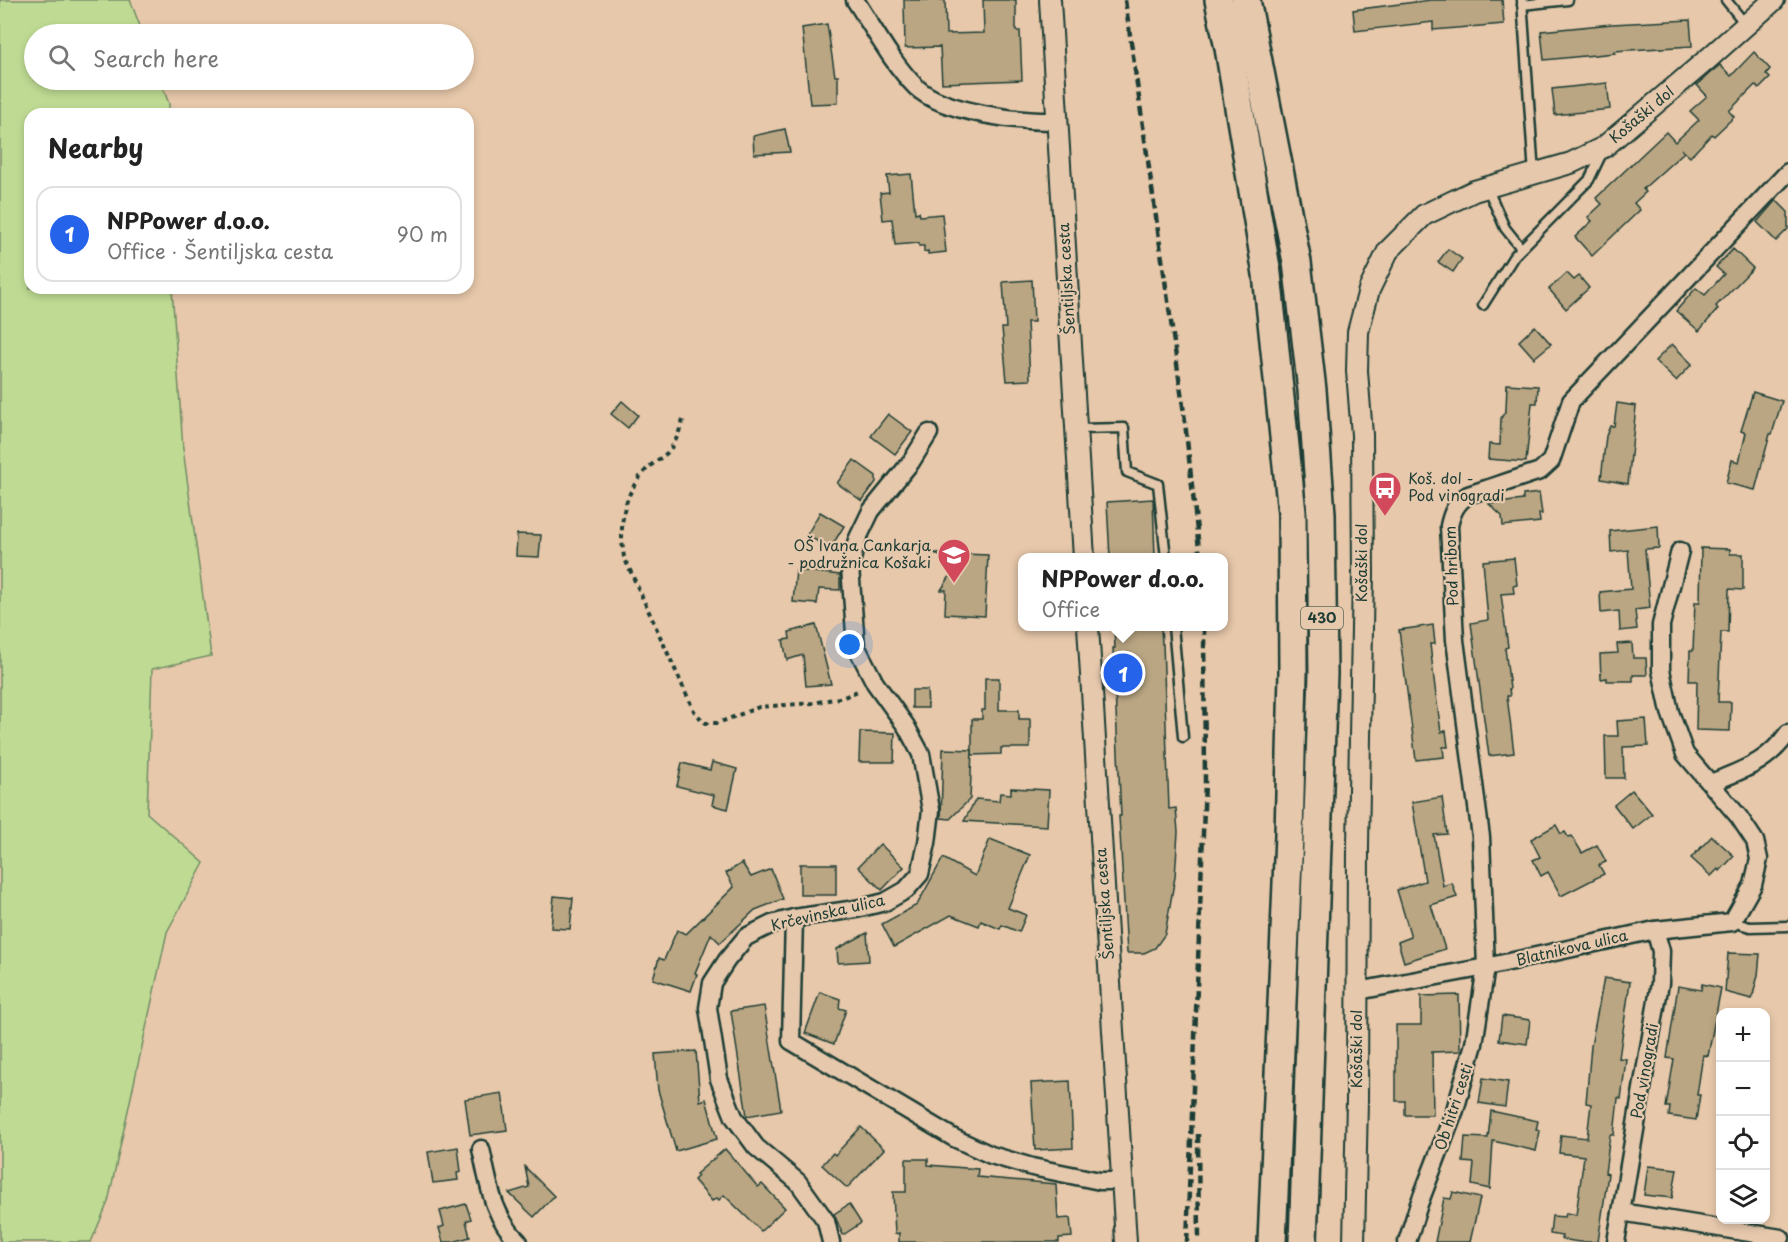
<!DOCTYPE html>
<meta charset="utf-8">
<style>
body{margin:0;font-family:"Playpen Sans",sans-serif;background:#f6f6f6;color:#222}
.controls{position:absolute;right:18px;bottom:18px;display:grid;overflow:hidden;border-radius:12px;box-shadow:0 3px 9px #0003}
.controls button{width:54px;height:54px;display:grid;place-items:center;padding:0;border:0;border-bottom:2px solid #e0e0e0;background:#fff;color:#222;font:30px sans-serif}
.you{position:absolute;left:850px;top:645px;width:21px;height:21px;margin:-15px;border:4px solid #fff;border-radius:50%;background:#1a73e8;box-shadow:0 0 0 9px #1a73e833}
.badge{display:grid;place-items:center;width:39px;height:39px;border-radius:50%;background:#2563eb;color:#fff;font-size:20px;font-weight:700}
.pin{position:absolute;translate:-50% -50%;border:3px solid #fff;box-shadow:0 2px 6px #0006}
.popup{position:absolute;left:1018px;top:553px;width:210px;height:78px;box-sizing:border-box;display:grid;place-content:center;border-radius:12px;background:#fff;filter:drop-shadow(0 2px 4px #0005);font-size:20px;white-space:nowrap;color:#767676}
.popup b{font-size:22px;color:#222}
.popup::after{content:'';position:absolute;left:50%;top:100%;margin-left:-12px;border:12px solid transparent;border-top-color:#fff}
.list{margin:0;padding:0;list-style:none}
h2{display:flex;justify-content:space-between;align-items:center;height:78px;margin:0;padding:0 24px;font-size:26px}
h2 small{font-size:20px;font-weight:400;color:#767676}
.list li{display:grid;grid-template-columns:39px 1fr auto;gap:18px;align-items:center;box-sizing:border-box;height:96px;margin:0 12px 12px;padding:0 12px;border:2px solid #e0e0e0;border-radius:18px}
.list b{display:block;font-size:22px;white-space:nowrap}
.list p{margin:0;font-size:20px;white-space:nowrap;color:#767676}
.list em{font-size:20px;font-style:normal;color:#767676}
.icon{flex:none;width:33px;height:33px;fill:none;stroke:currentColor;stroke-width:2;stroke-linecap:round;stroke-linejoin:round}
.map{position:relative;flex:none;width:1788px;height:1242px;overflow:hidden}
.search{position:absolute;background:#fff;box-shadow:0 3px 9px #0003;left:24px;top:24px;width:450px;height:66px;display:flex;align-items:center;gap:15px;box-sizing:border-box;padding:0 21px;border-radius:33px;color:#767676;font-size:22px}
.panel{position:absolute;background:#fff;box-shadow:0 3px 9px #0003;left:24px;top:108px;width:450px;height:186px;border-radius:18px}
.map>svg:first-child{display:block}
.green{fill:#bfdb93;stroke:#6f8c64;stroke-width:1.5}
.building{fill:#baa683;stroke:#1f3d34;stroke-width:1.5}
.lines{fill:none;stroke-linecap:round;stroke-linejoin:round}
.service-casing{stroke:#1f3d34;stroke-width:13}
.minor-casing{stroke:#1f3d34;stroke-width:21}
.tertiary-casing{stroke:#1f3d34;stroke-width:24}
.trunk-casing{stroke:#1f3d34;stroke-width:32}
.path{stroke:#1f3d34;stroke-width:4;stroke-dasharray:4.5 4.5;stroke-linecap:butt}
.service{stroke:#e6c8ad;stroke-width:8}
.minor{stroke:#e6c8ad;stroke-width:16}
.tertiary{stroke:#e6c8ad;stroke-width:20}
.trunk{stroke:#e6c8ad;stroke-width:27}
.rail{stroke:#1f3d34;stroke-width:4.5;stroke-dasharray:9 4.5;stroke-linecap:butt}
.labels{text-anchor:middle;stroke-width:4.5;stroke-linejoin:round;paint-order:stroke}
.shield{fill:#e6c8ad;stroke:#5b6758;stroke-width:1.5}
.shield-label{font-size:14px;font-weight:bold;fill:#1f3d34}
.street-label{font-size:15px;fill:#1f3d34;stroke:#e6c8ad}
.poi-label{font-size:15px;fill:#1f3d34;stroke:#e6c8ad;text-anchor:start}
</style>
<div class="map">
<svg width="1788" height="1242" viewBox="0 0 1788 1242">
<rect width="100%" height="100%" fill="#e7c8aa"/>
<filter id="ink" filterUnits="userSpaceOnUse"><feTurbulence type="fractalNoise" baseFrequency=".0167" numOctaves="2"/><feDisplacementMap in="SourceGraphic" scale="12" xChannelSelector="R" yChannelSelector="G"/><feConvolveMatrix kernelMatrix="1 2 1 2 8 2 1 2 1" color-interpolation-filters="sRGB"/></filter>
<g filter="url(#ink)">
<path class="green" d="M0,0H130L143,34H34V80H160L169,104V114H30V288H172L183,449L211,656L152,669L147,813L204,863L167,932L108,1202L91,1242H0Z"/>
<g class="building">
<path d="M904,0H945L946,34L984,33L983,0H1016V31H1020L1022,80L942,83L940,47L905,48Z"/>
<path d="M1431,0H1502L1504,24L1433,30V22L1355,31L1353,10Z"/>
<path d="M1690,20L1692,46L1614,51L1615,53L1544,60L1541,31L1612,24Z"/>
<path d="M827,24L835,76H838V103L810,104L802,28Z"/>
<path d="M1754,52L1770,69L1766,74L1770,78L1759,89L1755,85L1729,111L1734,117L1714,136L1712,134L1690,157L1681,149L1684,152L1643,189L1646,192L1634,203L1640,210L1592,256L1575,237L1592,221L1588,217L1602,204L1596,198L1666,132L1675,142L1699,120L1690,111L1707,96L1697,85L1710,73L1720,65L1731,76Z"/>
<path d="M1607,83L1610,109L1555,115L1552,89Z"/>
<path d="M785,129L790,152L754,154L753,136Z"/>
<path d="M911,174L915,213L919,212L920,216L942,214L946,252L928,254V251L924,252V246H919V243L895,245L892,219L883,220L880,193L889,192L887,176Z"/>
<path d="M1776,200L1788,212V229L1776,241L1757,222Z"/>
<path d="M1448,249L1462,259L1453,272L1438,262Z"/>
<path d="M1733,249L1753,268L1716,306L1718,309L1699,331L1676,311L1696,288L1705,295L1724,274L1716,267Z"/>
<path d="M1567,273L1574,280L1579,276L1589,288L1566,309L1549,289Z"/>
<path d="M1032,280L1034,322H1027L1030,380L1007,381L1002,328H1006L1003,282Z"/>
<path d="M1535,326L1551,344L1534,358L1519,341Z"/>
<path d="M1672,344L1692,364L1676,381L1655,361Z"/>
<path d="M1507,384L1538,386L1537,403H1532L1526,462L1488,459L1489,444L1500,445L1501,418L1506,410Z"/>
<path d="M1753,392L1782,401L1772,434H1770L1755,490L1726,483L1732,460L1739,462L1746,433L1741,431Z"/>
<path d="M622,401L638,415L628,428L611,414Z"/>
<path d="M1617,403L1636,406L1628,484L1601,479L1606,436L1610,426H1614Z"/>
<path d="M888,414L912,432L895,454L871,436Z"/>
<path d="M854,460L876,476V482L862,501L837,483Z"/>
<path d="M1539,493L1542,514H1539L1540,522L1503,526L1502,516L1489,504L1523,500V495Z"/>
<path d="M1153,499L1155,558H1110L1107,502Z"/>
<path d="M820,512L844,526L830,549L807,535Z"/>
<path d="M1658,526L1659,548L1645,549L1650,608L1635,610L1637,629L1620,631L1619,611L1601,613L1600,592L1631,589L1628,550L1611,552L1610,531Z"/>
<path d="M517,534L541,535L539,557L516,556Z"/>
<path d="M1701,548L1730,549V554H1743V590L1729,589L1728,632H1721L1718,702H1731L1730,731L1696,730L1697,681H1689L1690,651H1693L1695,602H1700Z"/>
<path d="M935,553L988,555L985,616L945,614L946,590H941L956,567Z"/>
<path d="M1514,558L1517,585L1513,586L1514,593L1501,594L1508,647L1505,648L1510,689H1509L1510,696H1507L1514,753L1489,756L1471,623L1488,620L1483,561Z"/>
<path d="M796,570L840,575V590L819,589L817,604L793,602Z"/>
<path d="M816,625L831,684L806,686L803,655L787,660L783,640L790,639L789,632Z"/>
<path d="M1433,625L1435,644H1430L1435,688L1441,732L1446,731L1448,747H1443L1444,757L1416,760L1399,630Z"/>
<path d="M1114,627H1161L1162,644H1163L1169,809L1176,808L1178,832L1175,877L1165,934L1155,948L1144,953H1127L1119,816H1121L1113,648H1115Z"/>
<path d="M1632,643L1633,658H1646L1647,675H1633V681H1607V678L1601,679L1600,654L1618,653L1617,644Z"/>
<path d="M985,678H999V710H1019V719H1030V748H1001V754L972,755V719H982V710H985Z"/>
<path d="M912,690H927L928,708H912Z"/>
<path d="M1646,719L1648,746L1623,747L1624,778H1606L1605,736H1618L1617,721Z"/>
<path d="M860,732L895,733L894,762H859Z"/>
<path d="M943,749L972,750L970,799L950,819L941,818Z"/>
<path d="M712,762L737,769L728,809L712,805L714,795L677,786L682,763L710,770Z"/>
<path d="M1011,788L1049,790L1047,826L964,821L976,799L999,801L1000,793L1011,794Z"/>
<path d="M1632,790L1652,814L1633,829L1614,805Z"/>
<path d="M1442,797L1447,834L1434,835L1443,886L1452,883L1457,897L1431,905L1445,949L1404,962L1398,942L1411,937L1397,890L1425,881L1412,802Z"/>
<path d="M1556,825L1561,834L1565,832L1568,837L1572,836L1582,853L1597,845L1606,862L1599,865L1604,874L1561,896L1548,872L1541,876L1533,860L1540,857L1531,839Z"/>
<path d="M1712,836L1734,856L1720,871L1718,869L1711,876L1691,858Z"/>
<path d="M990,839L1030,855L1008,908L1026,915L1019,932L1002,925L1000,929L981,921L979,926L951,915L894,947L882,924L917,905L943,858L975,876Z"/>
<path d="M880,844L904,867L882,890L858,867Z"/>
<path d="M742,863L751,877L771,869L783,899L755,910L720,943L711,934L695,973L697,974L691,991L653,979L659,958L664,960L677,930L686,934L734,887L726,873Z"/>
<rect x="800" y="864" width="36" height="31"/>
<path d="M554,896L573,898L570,929L551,928Z"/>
<path d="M867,933L869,961L838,963L837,949Z"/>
<path d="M1728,953L1760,954L1758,975L1752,999L1725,992Z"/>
<path d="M1604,978L1630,982L1619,1058L1626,1059L1621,1099L1618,1098L1614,1135H1610L1605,1173L1608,1174L1598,1242H1579L1561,1239L1562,1236L1550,1234L1552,1216L1565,1217L1566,1213L1576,1215L1584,1156L1559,1153L1561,1135L1587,1138L1591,1104L1586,1103L1591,1046Z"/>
<path d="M1702,984L1721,988L1708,1056L1703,1055L1697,1095H1700L1696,1120L1669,1116L1670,1107H1666L1674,1059L1667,1058L1678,986L1701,990Z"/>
<path d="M820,992L840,999L839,1008L846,1010L834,1044L805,1033Z"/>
<path d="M1459,995L1460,1051L1432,1052L1433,1115H1405V1101H1396V1025H1421V996Z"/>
<path d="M764,1006L781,1110L747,1116L731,1011Z"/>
<path d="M1502,1016L1530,1020L1527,1044L1499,1040Z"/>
<path d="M696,1051L700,1101L706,1099L717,1139L676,1151L658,1090L655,1054Z"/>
<path d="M1483,1078L1508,1082L1505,1107L1479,1103Z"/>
<path d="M1070,1081L1073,1148L1035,1150L1031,1083Z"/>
<path d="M502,1093L507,1130L470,1135L465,1099Z"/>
<path d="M1491,1111L1538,1121L1536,1130L1540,1131L1536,1151L1493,1141L1490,1189L1472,1185L1474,1163L1463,1162L1465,1137L1488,1138Z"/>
<path d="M861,1127L884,1149L847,1188L822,1165L833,1153L835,1155Z"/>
<path d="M458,1147L461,1172L457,1173L458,1180L433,1183L428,1152Z"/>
<path d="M725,1149L758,1187L762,1184L785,1208L761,1231L724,1195L719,1200L717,1198L712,1201L694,1180L698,1176L696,1174Z"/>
<path d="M906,1159H928V1165L978,1169L977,1177L1056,1184L1058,1219L1070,1218L1072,1237L1059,1238V1242H899V1233L895,1234L893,1192H906Z"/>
<path d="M1648,1166L1677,1169L1672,1198L1644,1195Z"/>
<path d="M525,1167L554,1196L534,1217L509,1193L529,1187Z"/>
<path d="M1453,1192L1480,1198L1470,1242H1435L1444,1198L1451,1199Z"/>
<path d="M466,1204L471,1219L466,1221L470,1237L453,1242H443L439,1228L444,1226L440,1211Z"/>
<path d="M849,1204L861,1223L843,1235L834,1214Z"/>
</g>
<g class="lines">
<g class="service-casing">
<g id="service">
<path d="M1522,0L1534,175"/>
<path d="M1726,0L1746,25"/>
<path d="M1522,5L1568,0"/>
<path d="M1487,187L1505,228L1521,248"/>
<path d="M1483,305L1514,256L1589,180L1603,151"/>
<path d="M1077,429L1124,428L1127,472L1158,484L1166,558"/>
<path d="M1173,626L1183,737"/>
<path d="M1732,922L1750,927L1788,926"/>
</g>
</g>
<g class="minor-casing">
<g id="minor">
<path d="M855,0C874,29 892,63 916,87C943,113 1022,122 1058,121"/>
<path d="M1711,783C1744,769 1767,763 1788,733"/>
<path d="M794,918L791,1041L954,1138L991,1155L1032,1167L1100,1181H1123"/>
<path d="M1358,991L1486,967L1655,930L1732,922L1753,885L1759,859L1755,841L1739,817L1685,754L1670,712L1661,670V625L1680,551"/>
<path d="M481,1149C489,1184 492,1216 519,1242"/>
<path d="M1621,1212L1781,1238"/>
<path d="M831,1242L826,1221L798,1182L756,1147L734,1117L719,1079L708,1008L712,983L727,960L746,937L772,924L794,918L856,909L885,902L906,890L920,874L927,843L931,810L921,754L906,726L875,683L856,646L850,567L857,540L871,511L911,462L929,433"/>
<path d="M1407,1242L1419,1204L1455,1110L1474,1044L1486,967L1481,837L1455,640L1449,526C1452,512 1456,503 1468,495L1540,471L1551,461L1571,401L1788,172"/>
<path d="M1616,1242L1660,983L1661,951L1655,930"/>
</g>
</g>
<g class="tertiary-casing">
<g id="tertiary">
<path d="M1050,0L1084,558"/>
<path d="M1088,626L1126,1242"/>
<path d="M1354,1242L1357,1100L1358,845L1363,574L1362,435L1357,371L1358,332L1369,290L1388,251L1424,215L1474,191L1571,163L1604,147L1709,58L1774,0"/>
</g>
</g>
<g class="trunk-casing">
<g id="trunk">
<path d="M1219,0L1229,48L1267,274L1292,513L1293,673L1289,835L1272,1242"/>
<path d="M1246,0L1297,262L1312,390L1321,514L1323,674L1303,1242"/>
</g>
</g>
<path class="path" d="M683,420C679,432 676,443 667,453C660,459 651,464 645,471C622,496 619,525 624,557L694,711L705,723H718L759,707L813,703L844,697L860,690"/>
<use href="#service" class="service"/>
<use href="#minor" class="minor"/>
<use href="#tertiary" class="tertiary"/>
<use href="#trunk" class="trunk"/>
<g class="rail">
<path d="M1125,0L1184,413L1200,558"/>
<path d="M1198,1134L1199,1242"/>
<path d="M1187,1242L1205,782L1204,626"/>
</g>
</g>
</g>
<defs>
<g id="bus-pin" transform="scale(1.725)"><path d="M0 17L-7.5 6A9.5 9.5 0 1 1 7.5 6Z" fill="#d1495b" stroke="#e6c8ad"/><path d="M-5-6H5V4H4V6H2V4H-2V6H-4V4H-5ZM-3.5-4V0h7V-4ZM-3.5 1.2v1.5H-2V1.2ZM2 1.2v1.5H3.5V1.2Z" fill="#fff"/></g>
<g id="school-pin" transform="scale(1.725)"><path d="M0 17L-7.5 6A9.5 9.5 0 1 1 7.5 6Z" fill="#d1495b" stroke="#e6c8ad"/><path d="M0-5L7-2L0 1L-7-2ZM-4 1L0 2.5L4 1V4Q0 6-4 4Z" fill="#fff"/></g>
</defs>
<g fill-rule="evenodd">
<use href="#bus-pin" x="1385" y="488"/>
<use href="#school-pin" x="954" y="555"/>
</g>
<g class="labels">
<rect class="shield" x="1301" y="607" width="42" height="22" rx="4.5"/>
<g class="shield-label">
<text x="1322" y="623">430</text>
</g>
<g class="street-label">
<text transform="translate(1642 115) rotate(-40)" y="5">Košaški dol</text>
<text transform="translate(1067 279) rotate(-93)" y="5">Šentiljska cesta</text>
<text transform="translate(1362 563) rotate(-90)" y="5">Košaški dol</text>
<text transform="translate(1452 566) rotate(-92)" y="5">Pod hribom</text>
<text transform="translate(1105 904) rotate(-94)" y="5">Šentiljska cesta</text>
<text transform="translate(828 913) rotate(-13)" y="5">Krčevinska ulica</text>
<text transform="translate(1572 948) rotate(-13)" y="5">Blatnikova ulica</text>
<text transform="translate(1357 1049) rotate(-90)" y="5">Košaški dol</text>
<text transform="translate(1645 1071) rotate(-80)" y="5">Pod vinogradi</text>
<text transform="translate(1454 1107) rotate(-72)" y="5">Ob hitri cesti</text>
</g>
<g class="poi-label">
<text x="1408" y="484">Koš. dol -<tspan x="1408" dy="17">Pod vinogradi</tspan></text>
<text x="931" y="551" text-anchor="end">OŠ Ivana Cankarja<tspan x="931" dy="17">- podružnica Košaki</tspan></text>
</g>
</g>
</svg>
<div class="controls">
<button>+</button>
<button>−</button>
<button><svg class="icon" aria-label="locate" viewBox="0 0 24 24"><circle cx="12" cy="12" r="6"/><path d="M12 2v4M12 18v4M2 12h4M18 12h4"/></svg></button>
<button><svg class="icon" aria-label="layers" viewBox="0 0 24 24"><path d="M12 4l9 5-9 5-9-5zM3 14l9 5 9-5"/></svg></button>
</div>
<div class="you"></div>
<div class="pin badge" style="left:1123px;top:673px">1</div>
<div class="popup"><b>NPPower d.o.o.</b>Office</div>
<div class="search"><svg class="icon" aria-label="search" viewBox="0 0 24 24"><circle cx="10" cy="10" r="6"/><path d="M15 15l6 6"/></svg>Search here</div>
<section class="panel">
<h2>Nearby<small></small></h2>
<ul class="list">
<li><span class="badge">1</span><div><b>NPPower d.o.o.</b><p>Office · Šentiljska cesta</p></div><em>90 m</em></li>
</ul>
</section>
</div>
